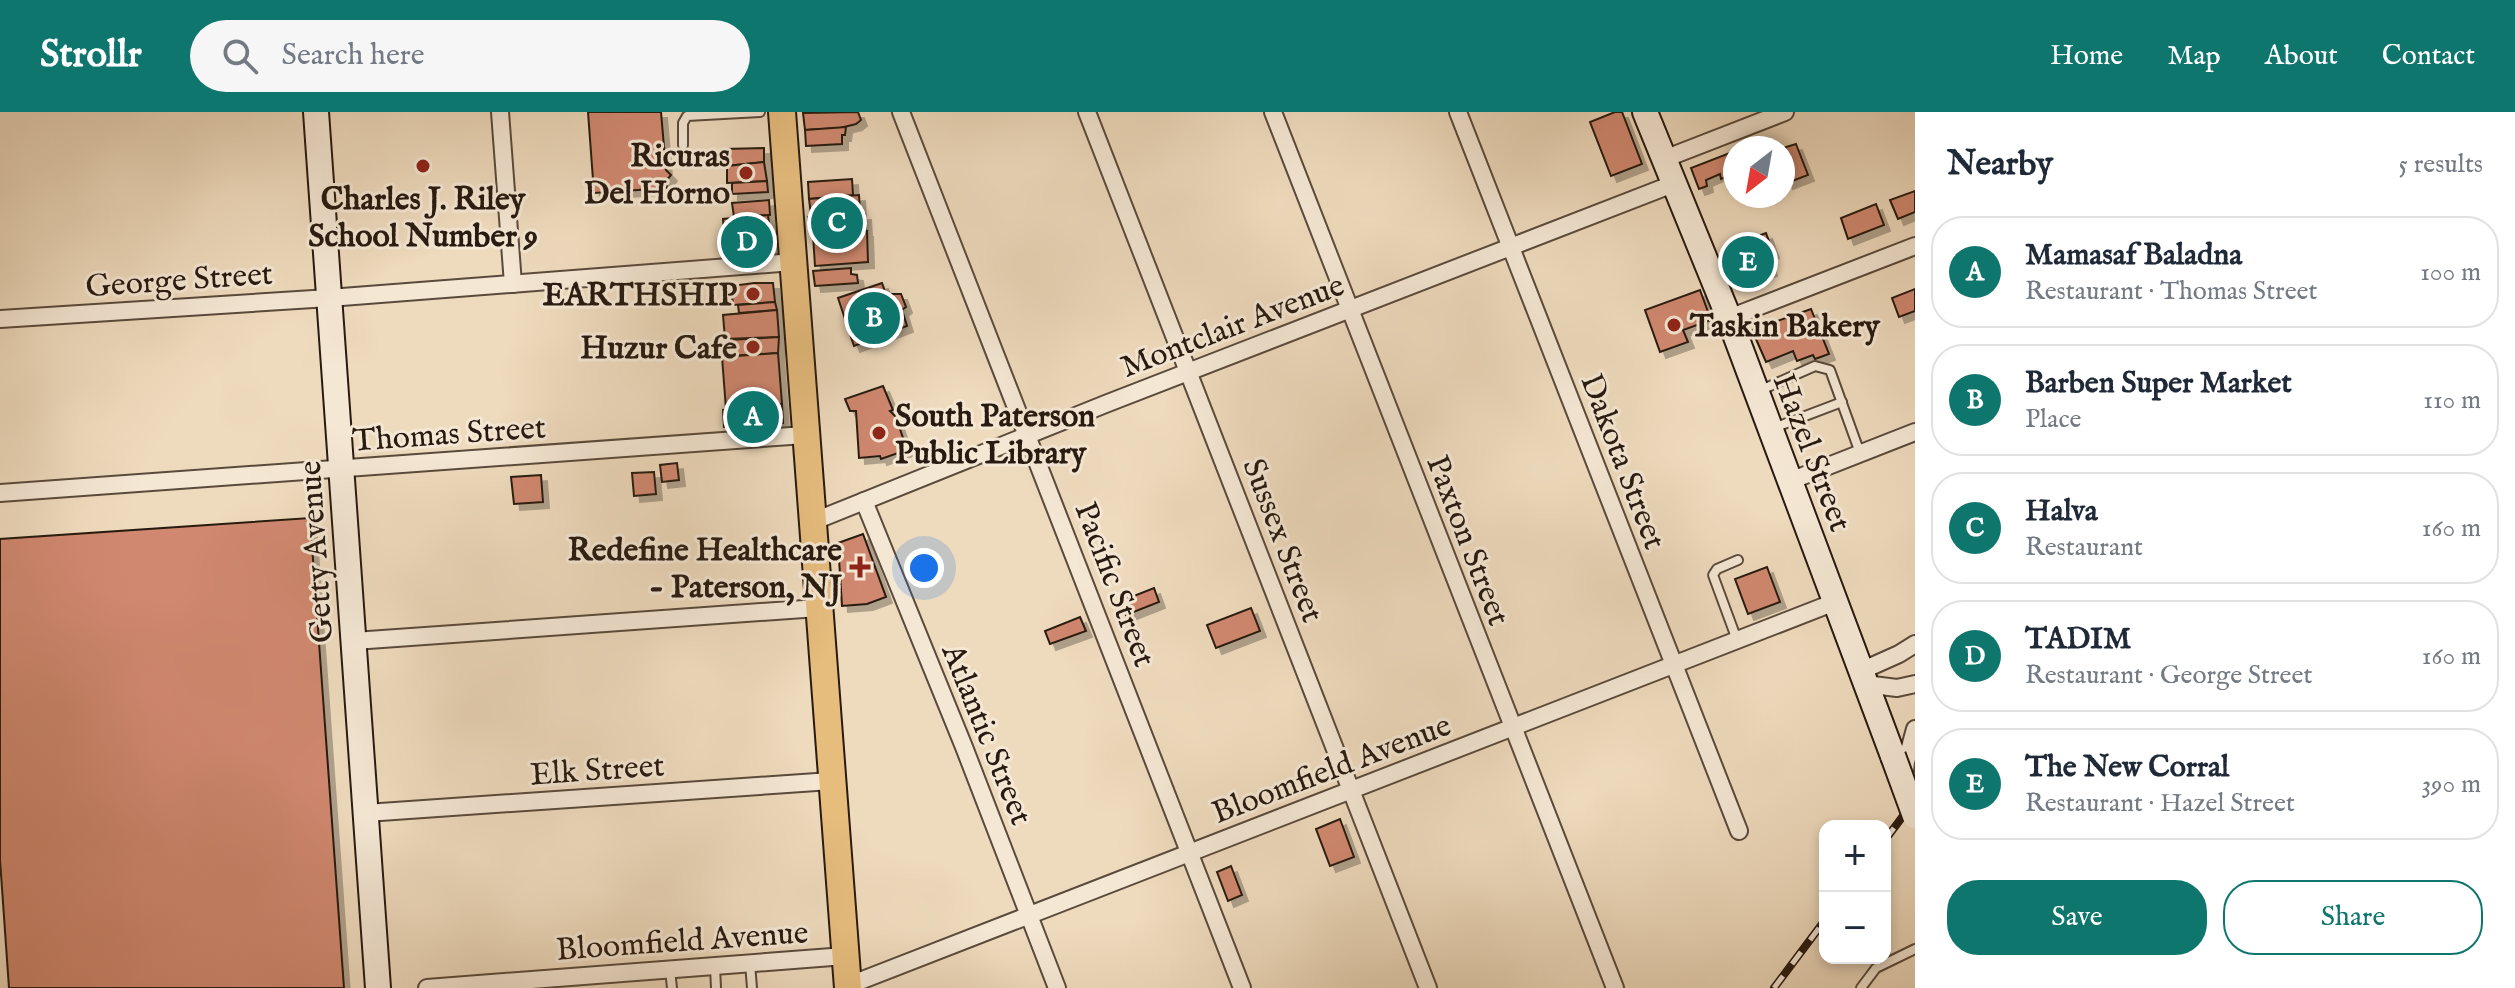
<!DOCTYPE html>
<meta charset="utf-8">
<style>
body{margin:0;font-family:"IM FELL English",serif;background:#f6f6f7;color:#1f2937}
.controls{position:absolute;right:24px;bottom:24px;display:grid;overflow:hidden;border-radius:16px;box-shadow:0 4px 12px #0003}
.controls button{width:72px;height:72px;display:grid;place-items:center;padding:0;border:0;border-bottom:2px solid #e0e1e3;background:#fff;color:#1f2937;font:40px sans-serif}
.compass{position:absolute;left:1723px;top:24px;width:72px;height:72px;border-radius:50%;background:#fff;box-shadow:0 4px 12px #0003;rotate:211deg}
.you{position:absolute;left:924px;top:456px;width:28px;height:28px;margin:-20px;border:6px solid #fff;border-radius:50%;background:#1a73e8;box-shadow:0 0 0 12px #1a73e833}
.badge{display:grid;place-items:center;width:52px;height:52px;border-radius:50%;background:#0f766e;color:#fff;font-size:26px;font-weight:700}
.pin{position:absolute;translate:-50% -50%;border:4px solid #fff;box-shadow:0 2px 8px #0006}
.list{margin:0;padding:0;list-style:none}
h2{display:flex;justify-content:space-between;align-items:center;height:104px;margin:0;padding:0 32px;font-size:34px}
h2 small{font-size:26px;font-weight:400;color:#747a83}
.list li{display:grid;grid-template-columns:52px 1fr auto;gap:24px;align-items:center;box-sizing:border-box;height:112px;margin:0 16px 16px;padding:0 16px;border:2px solid #e0e1e3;border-radius:32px}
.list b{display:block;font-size:30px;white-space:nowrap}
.list p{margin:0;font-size:26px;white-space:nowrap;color:#747a83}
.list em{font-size:26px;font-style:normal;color:#747a83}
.actions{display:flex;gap:16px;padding:24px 32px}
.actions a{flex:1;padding:18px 0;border:2px solid #0f766e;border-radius:32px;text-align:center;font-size:28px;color:#0f766e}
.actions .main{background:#0f766e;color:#fff}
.icon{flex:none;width:44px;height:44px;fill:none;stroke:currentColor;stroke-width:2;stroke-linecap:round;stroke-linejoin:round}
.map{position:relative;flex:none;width:1915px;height:876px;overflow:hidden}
header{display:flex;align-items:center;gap:48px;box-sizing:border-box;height:112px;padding:0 40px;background:#0f766e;color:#fff}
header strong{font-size:38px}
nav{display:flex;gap:44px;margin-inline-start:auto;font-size:28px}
.search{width:560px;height:72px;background:#f6f6f7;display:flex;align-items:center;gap:20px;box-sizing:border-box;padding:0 28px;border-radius:44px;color:#747a83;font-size:30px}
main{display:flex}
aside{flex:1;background:#fff}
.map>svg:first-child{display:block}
.building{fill:#d0886f;stroke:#281a10;stroke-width:2;filter:url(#shadow)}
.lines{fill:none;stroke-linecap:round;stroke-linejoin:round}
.lane-casing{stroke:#5a4a3b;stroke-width:12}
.street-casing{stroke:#5a4a3b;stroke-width:20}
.secondary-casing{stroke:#281a10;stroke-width:28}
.primary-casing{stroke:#281a10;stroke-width:30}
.lane{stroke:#f4e7d4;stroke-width:8}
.street{stroke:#f4e7d4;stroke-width:16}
.secondary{stroke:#f4e7d4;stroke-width:24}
.primary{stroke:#e7bd7e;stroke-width:26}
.rail-casing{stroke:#281a10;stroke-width:8}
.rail{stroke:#f4e7d4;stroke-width:5;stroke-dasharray:15;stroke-linecap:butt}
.secondary-bridge-casing{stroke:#281a10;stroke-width:28;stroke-linecap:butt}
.secondary-bridge{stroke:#f4e7d4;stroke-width:24}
.poi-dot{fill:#8f2418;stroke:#f4e7d4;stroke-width:3}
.labels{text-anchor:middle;stroke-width:6;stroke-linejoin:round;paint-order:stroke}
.poi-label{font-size:32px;font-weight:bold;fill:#281a10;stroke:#f4e7d4;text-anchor:end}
.street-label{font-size:32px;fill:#281a10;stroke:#f4e7d4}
</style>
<header>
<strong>Strollr</strong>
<div class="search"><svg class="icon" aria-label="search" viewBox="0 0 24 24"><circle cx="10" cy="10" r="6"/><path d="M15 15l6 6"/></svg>Search here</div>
<nav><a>Home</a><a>Map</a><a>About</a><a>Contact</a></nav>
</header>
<main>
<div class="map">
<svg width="1915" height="876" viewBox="0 0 1915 876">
<defs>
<filter id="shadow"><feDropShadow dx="6" dy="6" stdDeviation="0" flood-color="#0004"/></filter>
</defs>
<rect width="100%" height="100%" fill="#eedabd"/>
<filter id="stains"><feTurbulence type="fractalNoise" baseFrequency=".0025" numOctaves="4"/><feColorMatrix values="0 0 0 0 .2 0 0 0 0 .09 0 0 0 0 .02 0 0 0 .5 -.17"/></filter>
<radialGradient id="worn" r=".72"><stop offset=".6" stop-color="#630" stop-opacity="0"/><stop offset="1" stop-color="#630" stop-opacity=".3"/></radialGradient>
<g class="building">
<path d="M588,0H661L666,58L671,63L666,69L667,76L594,81Z"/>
<path d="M858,0L861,8L856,12L840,16L805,18L803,1Z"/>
<path d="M1615,0H1622L1642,52L1611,64L1590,10Z"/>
<path d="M846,15L845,23H842V32L806,34L805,18Z"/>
<path d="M1796,32L1808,63L1787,71L1783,60V36Z"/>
<path d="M764,36V50L727,54L725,37Z"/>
<path d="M1735,39V62L1721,67L1720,62L1706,68L1707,74L1699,77L1691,56Z"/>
<path d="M764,50L767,69L727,71V54Z"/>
<path d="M852,67L853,83L809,87L808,70Z"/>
<path d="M767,69L768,80L732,82V71Z"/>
<path d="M1915,79V100L1898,107L1890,88Z"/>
<path d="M859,83L860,99L811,103L809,87Z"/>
<path d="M769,88L770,103L734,105L732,91Z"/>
<path d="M1876,92L1884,113L1848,127L1841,106Z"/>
<path d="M865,102L866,117L810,120L808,105Z"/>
<path d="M768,103L770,119L724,121L723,107Z"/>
<path d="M846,118L867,119L868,150L815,154L813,123L845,121Z"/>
<path d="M770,119L771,138L723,141L722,123Z"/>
<path d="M1766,121L1773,140L1766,143L1771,158L1749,166L1748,164L1740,167L1739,164L1733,165L1724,142L1730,139L1728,135Z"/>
<path d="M851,156V162L857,163L858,171L815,174L813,159Z"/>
<path d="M754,171H773L775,190L733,193L731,174Z"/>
<path d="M882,171L886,182H901L906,195L902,198L907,214L854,234L838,186Z"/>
<path d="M1915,177V199L1899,205L1892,186Z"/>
<path d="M1700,178L1711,208L1683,218L1688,230L1660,240L1645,198Z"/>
<path d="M775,190L777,198L739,201L738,193Z"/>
<path d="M1811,197L1829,242L1815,247L1813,243L1797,249L1793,239L1766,250L1752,218Z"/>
<path d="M777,198L779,225L725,227L723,203Z"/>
<path d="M779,225L778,241L730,244L728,228Z"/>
<path d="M778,241L782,292L726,297L722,245Z"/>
<path d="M883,274L893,298L890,299L896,305L907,338L881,347L880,344L859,346L856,299H850L845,287Z"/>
<path d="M782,292L783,311L724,315L723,298Z"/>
<path d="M677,351L679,368L662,370L660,353Z"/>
<path d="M654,360L656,382L634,384L632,361Z"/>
<path d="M541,363L543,390L514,392L511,365Z"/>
<path d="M310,406L344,876H9L0,748V427Z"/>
<path d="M863,422L886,485L867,492L842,494L838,431Z"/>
<path d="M1767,455L1780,490L1748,502L1735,467Z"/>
<path d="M1154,476L1159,490L1126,503L1121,489Z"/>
<path d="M1251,496L1260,519L1216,536L1207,513Z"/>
<path d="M1080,505L1086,519L1050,532L1045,519Z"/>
<path d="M1340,707L1354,745L1330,754L1316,717Z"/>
<path d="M1231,754L1242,783L1228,789L1217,760Z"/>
</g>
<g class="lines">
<g class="lane-casing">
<g id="lane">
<path d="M683,33V11L687,4L760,0"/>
<path d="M1761,278L1815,254L1830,258L1860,341"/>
<path d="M1771,317L1842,290"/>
<path d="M1737,528L1713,463L1717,457L1738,448"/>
<path d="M750,851L752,876"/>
<path d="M715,855L716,876"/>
<path d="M670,858L672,876"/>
<path d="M1861,876L1876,856L1915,837"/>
</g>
</g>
<g class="street-casing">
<g id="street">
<path d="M500,0L513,172"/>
<path d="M901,0L1242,876"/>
<path d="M1087,0L1428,876"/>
<path d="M1273,0L1615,876"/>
<path d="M1458,0L1739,719"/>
<path d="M1664,47L1785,0"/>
<path d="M1729,206L1915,134"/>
<path d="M0,207L329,186L793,150"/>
<path d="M1790,369L1915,320"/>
<path d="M0,381L805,323"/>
<path d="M864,389L964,635L1057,876"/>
<path d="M812,410L1108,291L1673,72"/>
<path d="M354,529L818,496"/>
<path d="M1861,559L1899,542L1915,532"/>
<path d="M1865,572L1897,576L1915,572"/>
<path d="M1904,667L1906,650L1915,617"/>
<path d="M366,701L831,669"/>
<path d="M847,874L1835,490"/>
<path d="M427,876L845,844"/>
</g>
</g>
<g class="secondary-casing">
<g id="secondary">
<path d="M316,0L378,876"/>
<path d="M1645,0L1729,206L1893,644"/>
</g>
</g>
<g class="primary-casing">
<path id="primary" d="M782,0L848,876"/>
</g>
<use href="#lane" class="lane"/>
<use href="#street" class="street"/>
<use href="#secondary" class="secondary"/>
<use href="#primary" class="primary"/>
<g class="rail-casing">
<g id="rail">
<path d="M1885,728L1915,688"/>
<path d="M1774,876L1825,808"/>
</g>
</g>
<use href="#rail" class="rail"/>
<g class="secondary-bridge-casing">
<path id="secondary-bridge" d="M1893,644L1915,704"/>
</g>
<use href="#secondary-bridge" class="secondary-bridge"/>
</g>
<g class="poi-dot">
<circle cx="423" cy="54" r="8"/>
<circle cx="746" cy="61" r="8"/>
<circle cx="753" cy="182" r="8"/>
<circle cx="1674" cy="213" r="8"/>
<circle cx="753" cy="235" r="8"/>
<circle cx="879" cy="321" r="8"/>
<path d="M856 443h8v8h8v8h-8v8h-8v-8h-8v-8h8z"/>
</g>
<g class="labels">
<g class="poi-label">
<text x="730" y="54">Ricuras<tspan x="730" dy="37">Del Horno</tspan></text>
<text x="423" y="97" text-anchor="middle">Charles J. Riley<tspan x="423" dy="37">School Number 9</tspan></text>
<text x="737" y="193">EARTHSHIP</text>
<text x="1690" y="224" text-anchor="start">Taskin Bakery</text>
<text x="737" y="246">Huzur Cafe</text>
<text x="895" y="314" text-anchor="start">South Paterson<tspan x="895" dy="37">Public Library</tspan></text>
<text x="842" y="448">Redefine Healthcare<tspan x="842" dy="37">- Paterson, NJ</tspan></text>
</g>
<g class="street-label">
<text transform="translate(179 167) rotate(-4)" y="11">George Street</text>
<text transform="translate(1232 213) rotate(-21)" y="11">Montclair Avenue</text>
<text transform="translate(449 321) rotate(-4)" y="11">Thomas Street</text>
<text transform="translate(1813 340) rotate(69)" y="11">Hazel Street</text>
<text transform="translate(1624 349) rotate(69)" y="11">Dakota Street</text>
<text transform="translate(1284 428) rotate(69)" y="11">Sussex Street</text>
<text transform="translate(1469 428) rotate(69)" y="11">Paxton Street</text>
<text transform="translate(315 440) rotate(-94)" y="11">Getty Avenue</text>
<text transform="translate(1116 472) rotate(69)" y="11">Pacific Street</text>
<text transform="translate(988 622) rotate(68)" y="11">Atlantic Street</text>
<text transform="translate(1331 656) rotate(-21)" y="11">Bloomfield Avenue</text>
<text transform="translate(597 657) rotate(-4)" y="11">Elk Street</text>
<text transform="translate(682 828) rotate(-4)" y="11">Bloomfield Avenue</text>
</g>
</g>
<rect width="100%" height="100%" filter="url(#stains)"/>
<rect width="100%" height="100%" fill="url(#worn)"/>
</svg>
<div class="controls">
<button>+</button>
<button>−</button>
</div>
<svg class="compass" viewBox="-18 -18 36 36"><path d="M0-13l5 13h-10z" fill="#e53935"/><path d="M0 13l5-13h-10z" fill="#747a83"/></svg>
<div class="you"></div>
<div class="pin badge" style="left:753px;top:305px">A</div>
<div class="pin badge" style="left:874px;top:206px">B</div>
<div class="pin badge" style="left:837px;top:111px">C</div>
<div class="pin badge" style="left:747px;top:130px">D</div>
<div class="pin badge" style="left:1748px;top:150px">E</div>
</div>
<aside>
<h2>Nearby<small>5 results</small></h2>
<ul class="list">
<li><span class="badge">A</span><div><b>Mamasaf Baladna</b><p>Restaurant · Thomas Street</p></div><em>100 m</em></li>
<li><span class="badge">B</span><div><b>Barben Super Market</b><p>Place</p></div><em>110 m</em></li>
<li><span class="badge">C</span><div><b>Halva</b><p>Restaurant</p></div><em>160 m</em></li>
<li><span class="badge">D</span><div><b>TADIM</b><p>Restaurant · George Street</p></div><em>160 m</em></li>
<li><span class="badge">E</span><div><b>The New Corral</b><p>Restaurant · Hazel Street</p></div><em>390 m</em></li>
</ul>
<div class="actions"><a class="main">Save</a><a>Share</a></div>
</aside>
</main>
